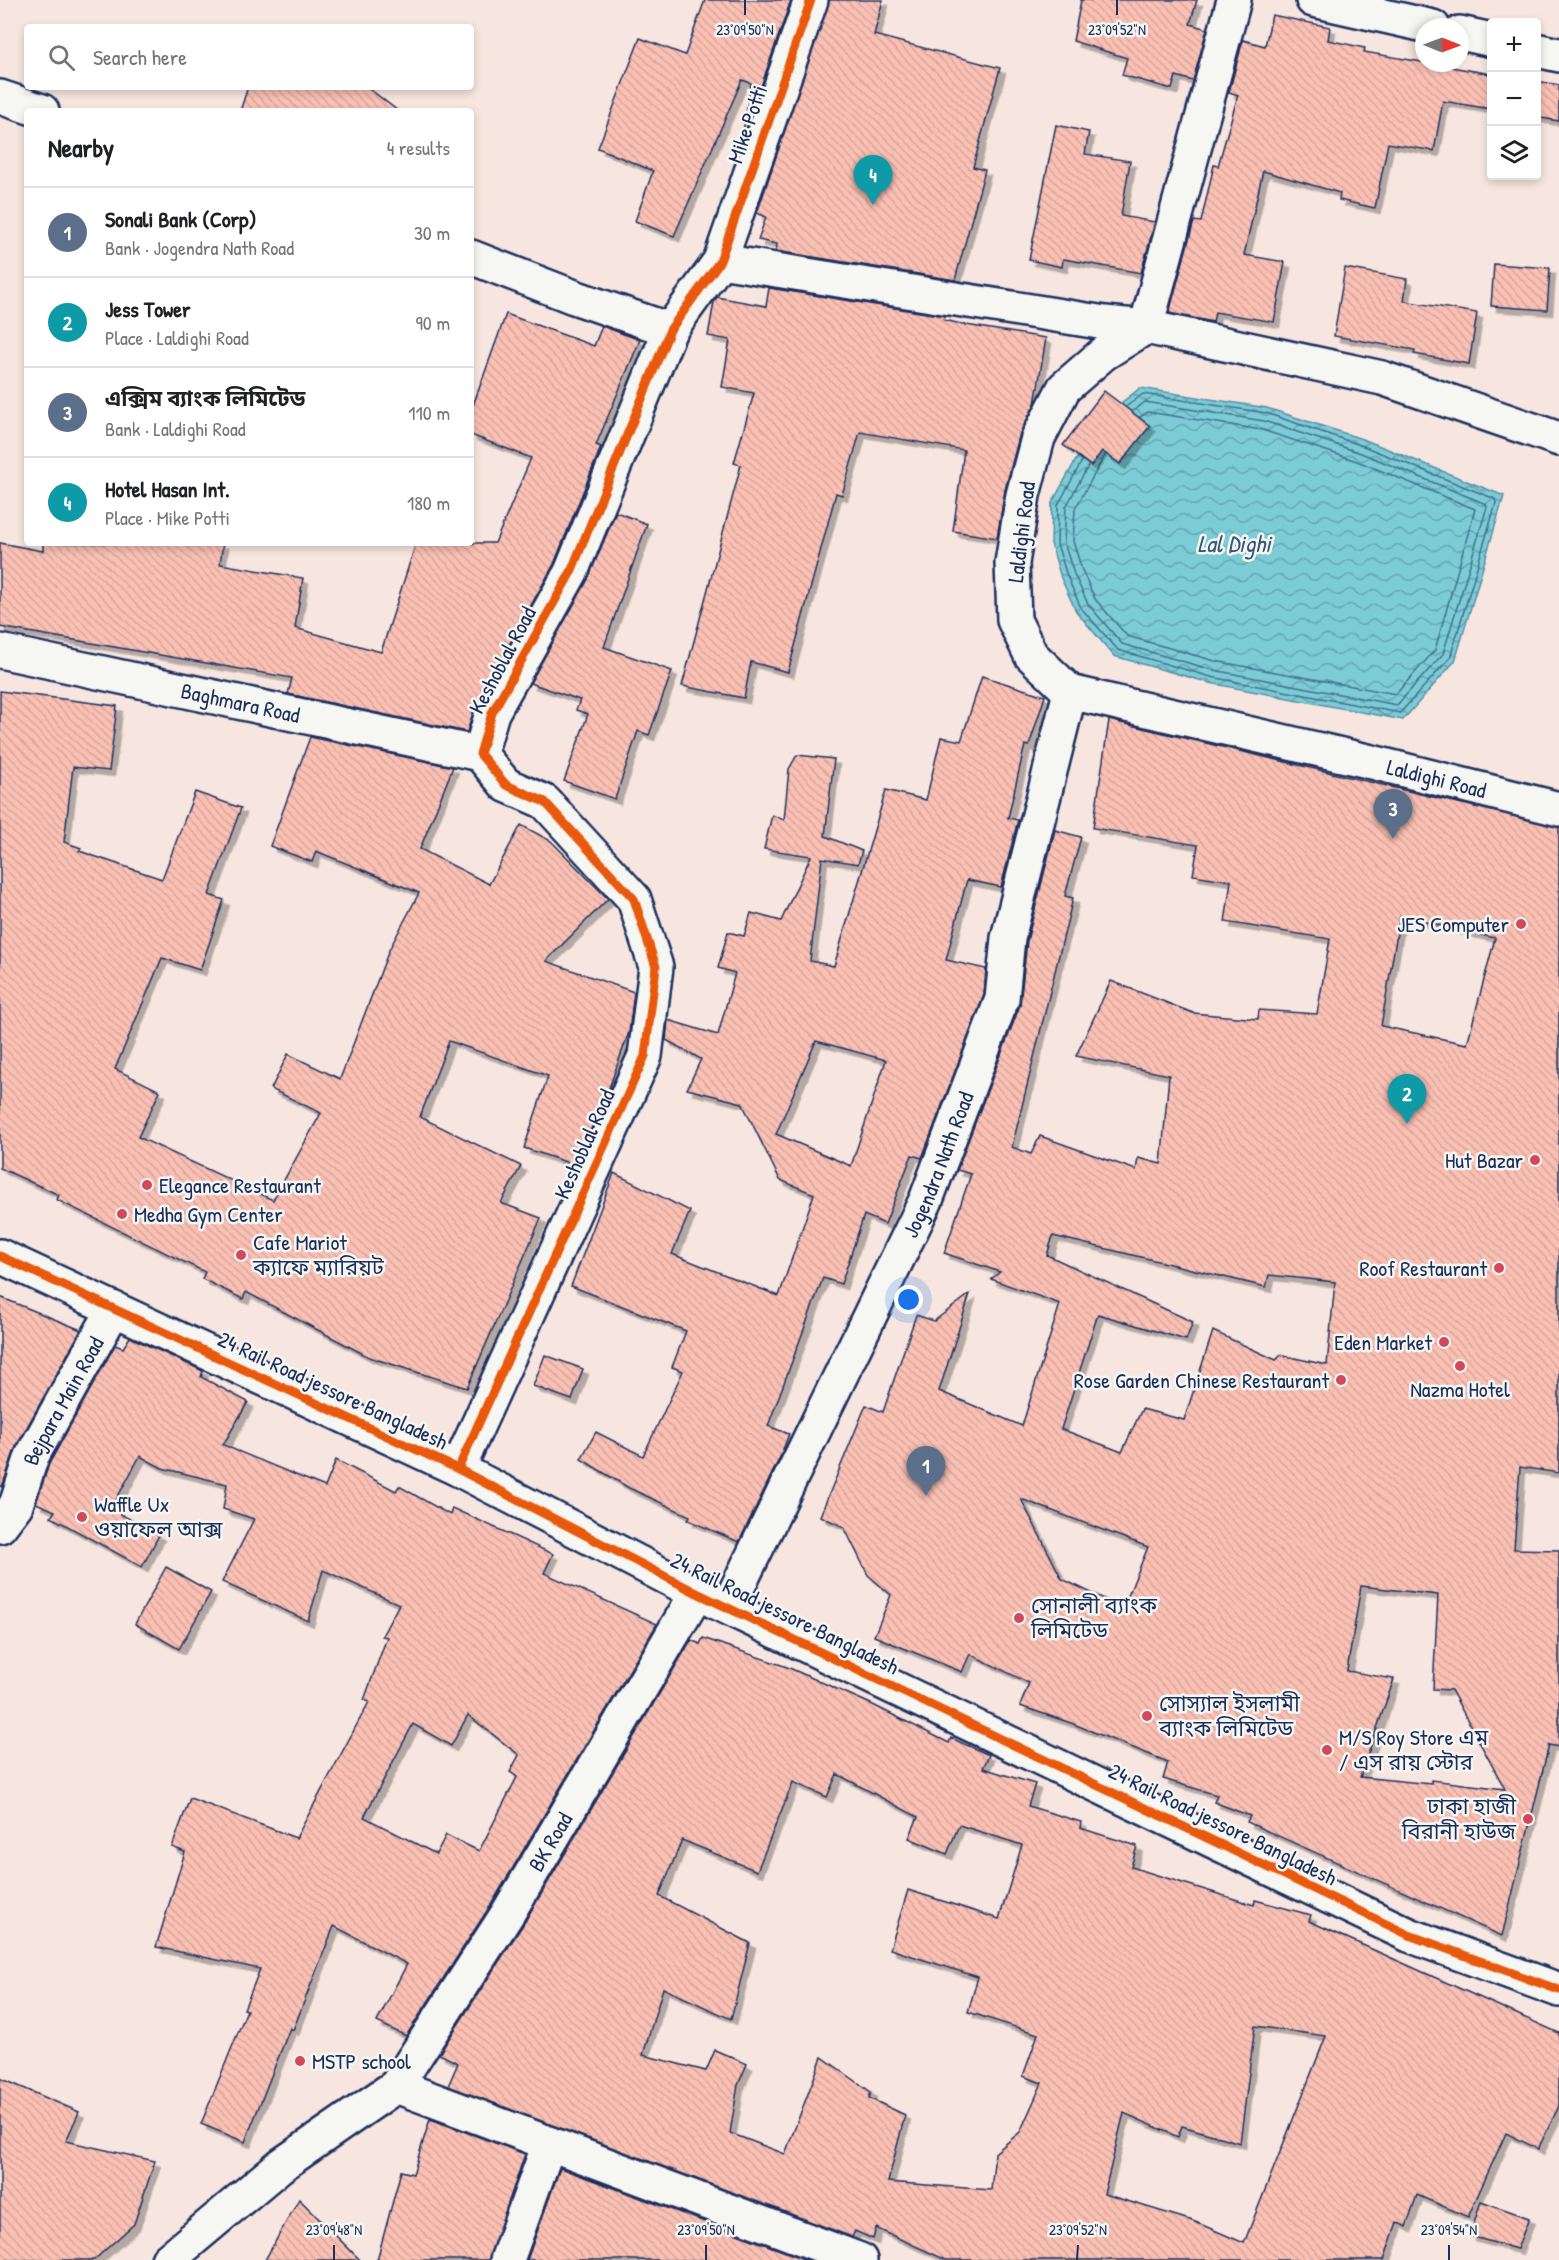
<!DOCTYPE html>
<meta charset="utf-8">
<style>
body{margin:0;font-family:"Patrick Hand","Noto Sans Bengali",sans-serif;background:#f2f2f2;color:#202124}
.controls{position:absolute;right:18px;top:18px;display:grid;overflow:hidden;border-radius:6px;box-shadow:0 3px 9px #0003}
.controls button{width:54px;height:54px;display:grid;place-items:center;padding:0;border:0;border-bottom:2px solid #e0e0e0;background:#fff;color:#202124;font:30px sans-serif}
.compass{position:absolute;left:1415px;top:18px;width:54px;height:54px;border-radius:50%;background:#fff;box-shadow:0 3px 9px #0003;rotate:91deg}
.you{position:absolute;left:909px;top:1300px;width:21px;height:21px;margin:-15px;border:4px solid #fff;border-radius:50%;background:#1a73e8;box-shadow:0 0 0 9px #1a73e833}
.badge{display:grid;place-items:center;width:39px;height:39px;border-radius:50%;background:#b45309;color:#fff;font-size:20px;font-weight:700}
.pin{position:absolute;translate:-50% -50px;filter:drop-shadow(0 2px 3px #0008)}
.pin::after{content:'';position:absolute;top:32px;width:21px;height:18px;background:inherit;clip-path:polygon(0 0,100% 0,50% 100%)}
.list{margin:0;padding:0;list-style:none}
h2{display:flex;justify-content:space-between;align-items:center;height:78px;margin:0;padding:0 24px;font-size:26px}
h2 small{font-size:20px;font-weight:400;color:#757577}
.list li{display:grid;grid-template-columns:39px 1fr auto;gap:18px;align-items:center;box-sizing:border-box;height:90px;padding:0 24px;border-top:2px solid #e0e0e0}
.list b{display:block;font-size:22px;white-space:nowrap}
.list p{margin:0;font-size:20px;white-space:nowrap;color:#757577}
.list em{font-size:20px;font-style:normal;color:#757577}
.icon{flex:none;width:33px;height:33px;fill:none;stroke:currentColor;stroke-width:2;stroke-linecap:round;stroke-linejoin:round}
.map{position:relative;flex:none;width:1559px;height:2260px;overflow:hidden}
.search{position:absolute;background:#fff;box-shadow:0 3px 9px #0003;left:24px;top:24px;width:450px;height:66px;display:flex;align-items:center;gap:15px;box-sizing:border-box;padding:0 21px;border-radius:6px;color:#757577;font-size:22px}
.panel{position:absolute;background:#fff;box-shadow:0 3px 9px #0003;left:24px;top:108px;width:450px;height:438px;border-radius:6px}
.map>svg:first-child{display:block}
.water{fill:url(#water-waves);stroke:#558da6;stroke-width:1.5}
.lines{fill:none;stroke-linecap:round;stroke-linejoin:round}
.shore{stroke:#426e8e;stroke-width:1.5}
.building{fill:url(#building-back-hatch);stroke:#1b2f5e;stroke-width:1.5;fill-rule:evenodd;filter:url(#shadow)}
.minor-casing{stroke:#1b2f5e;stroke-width:38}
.minor{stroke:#f6f6f2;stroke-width:33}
.cycleway-casing{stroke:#f6f6f2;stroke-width:13}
.cycleway{stroke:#e8590c;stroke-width:9}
.ticks{fill:none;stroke:#1b2f5e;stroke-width:2}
.poi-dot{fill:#d1495b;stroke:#f6f6f2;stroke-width:2}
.labels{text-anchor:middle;stroke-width:5;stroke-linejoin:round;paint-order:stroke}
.street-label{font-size:22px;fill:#1b2f5e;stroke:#f6f6f2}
.poi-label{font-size:22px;fill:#1b2f5e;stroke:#f6f6f2;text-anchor:start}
.water-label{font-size:24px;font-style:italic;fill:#33567c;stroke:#f6f6f2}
.ticks-label{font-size:15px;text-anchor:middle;fill:#1b2f5e;stroke:#f6f6f2;stroke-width:5;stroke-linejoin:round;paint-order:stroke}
</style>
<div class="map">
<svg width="1559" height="2260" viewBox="0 0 1559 2260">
<defs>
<pattern id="water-waves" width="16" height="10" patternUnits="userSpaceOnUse" patternTransform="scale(1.5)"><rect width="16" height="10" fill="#7cccd6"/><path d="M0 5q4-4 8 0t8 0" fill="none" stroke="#65a6b1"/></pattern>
<pattern id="building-back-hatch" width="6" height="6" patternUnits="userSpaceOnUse" patternTransform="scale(1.5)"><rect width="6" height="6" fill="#fac0b3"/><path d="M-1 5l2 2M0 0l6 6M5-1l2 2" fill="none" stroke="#d6a59c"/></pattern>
<filter id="shadow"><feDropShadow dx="5.5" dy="5.5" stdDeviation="0" flood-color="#0004"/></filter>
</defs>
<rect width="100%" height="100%" fill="#f7e6df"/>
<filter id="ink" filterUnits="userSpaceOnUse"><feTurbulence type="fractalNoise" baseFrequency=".0167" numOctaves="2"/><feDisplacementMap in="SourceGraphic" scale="12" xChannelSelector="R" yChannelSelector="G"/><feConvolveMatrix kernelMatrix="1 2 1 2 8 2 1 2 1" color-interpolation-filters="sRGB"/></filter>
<g filter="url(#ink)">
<path class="water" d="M1140,388L1267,408L1365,440L1504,496L1455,661L1403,720L1210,683L1114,656L1076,611L1061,578L1051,544L1052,503L1097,422Z"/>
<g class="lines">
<g class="shore">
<path d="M1105,455L1075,509L1073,541L1082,570L1095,599L1127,636L1215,661L1396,694L1435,650L1475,509L1357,461L1262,430L1148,412L1140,417"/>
<path d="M1082,461L1058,505L1057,544L1067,576L1081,608L1118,650L1211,677L1400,713L1450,658L1496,503L1495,499L1363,446L1266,413L1143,394L1127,406"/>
<path d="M1088,466L1066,507L1064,543L1074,574L1088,604L1122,644L1213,670L1397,705L1443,654L1487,507L1486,504L1361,453L1264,421L1145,402L1133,411"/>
</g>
</g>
<g class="building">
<path d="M705,0H791L741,144L751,83L742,80L674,236L635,221L653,171L598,148L640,38L685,55Z"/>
<path d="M829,0H883L874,35L1000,68L973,167L985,170L955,280L776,251L777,244L758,240L766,217L757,213Z"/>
<path d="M1081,0H1197L1190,24L1207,29L1193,81L1176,76L1172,89L1122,75L1127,58L1073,41Z"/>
<path d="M1272,15L1330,27L1328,40L1365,48L1364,52L1491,74V109L1443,101L1434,151L1388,143L1375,208L1339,200L1340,193L1263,171L1244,255L1285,262L1274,322L1215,312L1213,322L1169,313L1194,221L1201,222L1214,165L1218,166L1238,95L1229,92L1243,40L1265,46Z"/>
<path d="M1536,81L1559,85V121L1536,117Z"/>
<path d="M248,87H367L398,111H240Z"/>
<path d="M1056,125L1089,132L1085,154L1130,161L1121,216L1155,222L1141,273L1063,259L1062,267L1029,260Z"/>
<path d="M1494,264L1550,268L1547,310L1491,306Z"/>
<path d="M1345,268L1407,279L1404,301L1477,313L1469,364L1414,354L1415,350L1334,336Z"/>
<path d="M769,288L945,316L944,320L966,325L1046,338L1035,404L1020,433L1005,490L997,538L953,531L964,450L860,432L842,495L836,493L788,672L751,662L744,698L682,686L741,465L734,463L754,393L722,387L730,340L708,336L714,302L717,297L766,306Z"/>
<path d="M506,314L594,346L602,326L640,340L596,445L601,447L554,564L476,704L467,732L288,694L292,678L0,627V543L43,551V543H223L220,564L303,578L295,628L381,652L416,543H495L531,458L471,435V411Z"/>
<path d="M1104,391L1150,426L1120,464L1102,451L1091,466L1063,445Z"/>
<path d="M616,512L647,524L604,647L672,671L649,735L638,731L615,799L564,781L588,714L576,710L580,700L530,683L587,581Z"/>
<path d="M982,676L1045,696L1029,746L1025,745L1008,818L1018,820L1001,887L967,880L946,960L986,969L984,995L922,1158L912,1155L885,1224L864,1215L841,1284L823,1278L768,1426L789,1434L780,1457L739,1542L688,1520L690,1516L629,1488L581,1459L596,1432L643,1456L683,1371L672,1367L686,1331L571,1286L614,1173L690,1211L672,1254L779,1296L814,1194L780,1180L742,1103L687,1089L701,1059L666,1040L668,1020L718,1035L735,973L718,968L728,932L744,936L751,913L781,921L811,856L764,849L772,815L784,820L789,769L797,755L834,759L825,836L862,851L858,864L822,858L810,961L834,966L886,790L926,800L941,737L961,741ZM816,1041L886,1060L851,1166L776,1134Z"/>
<path d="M0,691L117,706L109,771L73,767L64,842L81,848L79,851L162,879L195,792L241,808L209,895L224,900L200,970L162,958L115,1069L160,1091L138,1137L273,1200L321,1113L271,1089L288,1054L340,1079L389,950L419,893L316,851L312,862L270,846L310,737L453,767L420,849L489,884L521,825L551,841L608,899L546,961L634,992L629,1032L608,1091L575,1165L524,1148L548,1076L449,1041L420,1117L521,1166L501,1203L541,1218L467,1388L369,1357L246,1292L243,1299L202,1279L205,1272L57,1200L59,1195L0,1168Z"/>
<path d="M1109,720L1559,827V1473L1520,1467L1514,1549L1559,1550V1747L1549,1745L1502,1936L1247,1822L1250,1816L1214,1802L1217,1795L1163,1779L1168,1762L1071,1723L1020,1706L1029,1683L970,1654L962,1672L874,1636L891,1595L868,1575L844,1527L820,1516L866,1405L883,1412L916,1315L934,1321L970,1294L939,1391L1022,1426L1060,1304L991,1279L1000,1272L944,1253L971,1174L957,1170L1020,1005L1027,941L1055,830L1081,837L1065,896L1073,898L1012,1147L1031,1154L1040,1136L1136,1170L1138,1158L1161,1164L1169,1075L1076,1056L1111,981L1193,1013L1258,1019L1259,1010L1317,1014L1330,939L1225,922L1231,881L1193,875L1198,845L1093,828ZM1400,916L1495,938L1467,1044L1381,1026ZM1053,1236L1266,1287L1269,1275L1335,1282L1327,1365L1281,1355L1276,1360L1213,1331L1184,1420L1142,1409L1122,1452L1061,1429L1098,1314L1186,1340L1193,1322L1047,1255ZM1021,1499L1148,1547L1123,1608L1062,1579ZM1361,1586L1438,1595L1433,1689L1451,1690L1505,1789L1431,1780V1784L1360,1777L1394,1679L1347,1671Z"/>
<path d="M0,1297L81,1330L16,1447L2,1487L0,1486Z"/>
<path d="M130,1337L203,1371L201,1377L248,1402L223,1445L325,1487L336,1460L396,1491L399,1486L450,1515L452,1508L553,1554L544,1573L657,1624L492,1903L406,2036L377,2022L407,1964L334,1926L293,2030L290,2028L245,2142L201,2124L247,2010L244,2009L260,1969L156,1947L185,1852L172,1847L190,1798L296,1838L369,1702L364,1700L387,1637L382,1636L399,1604L323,1570L308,1621L222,1582L254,1519L223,1509L227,1484L162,1468L140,1456L111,1509L159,1535L142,1567L51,1517L55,1511L36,1503L49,1464L115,1345L123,1348ZM468,1715L519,1755L510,1772L517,1777L479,1851L446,1835L436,1854L364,1817L413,1724L451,1746Z"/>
<path d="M545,1355L583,1369L572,1400L533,1386Z"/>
<path d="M166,1567L211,1592L179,1649L135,1624Z"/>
<path d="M703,1638L787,1667L871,1704L949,1743L951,1738L989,1755L983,1768L1035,1784L1028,1806L1081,1822L1080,1828L1137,1846L1131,1867L1254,1905L1255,1900L1311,1915L1309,1921L1559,2033V2106L1538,2149L1506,2133L1468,2217L1417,2195L1406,2227L1397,2222L1384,2260H946L876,2228L873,2239L855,2231L852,2237L448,2086L458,2063L439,2054L524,1923L691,1640L700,1644ZM837,1774L918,1817L909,1838L947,1854L959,1825L1022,1845L999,1919L908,1890L890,1949L978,1977L968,2012L1038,2034L1023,2076L1042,2083L1020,2132L995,2153L991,2190L888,2182L905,2115L869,2098L871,2092L822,2057L785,2154L730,2133L738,2085L747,2064L715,2050L706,2071L643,2055L663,1988L731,2019L750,1943L659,1896L682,1840L757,1871L793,1782L827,1797ZM1255,2026L1326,2036L1244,2243L1193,2221L1104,2194L1124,2113L1178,2137L1182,2126L1240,2143Z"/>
<path d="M0,2078L79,2112L66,2141L155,2161L134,2224L94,2260H0Z"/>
<path d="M430,2119L525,2154L489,2260H377L401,2171L413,2174Z"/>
<path d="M560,2168L807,2260H527Z"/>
<path d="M299,2199L360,2260H265Z"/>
<path d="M1481,2201L1529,2218L1517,2249L1470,2236Z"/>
</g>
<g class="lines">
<g class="minor-casing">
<g id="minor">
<path d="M1313,0L1433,27"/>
<path d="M1460,33L1492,40"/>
<path d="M1536,50L1559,55"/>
<path d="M0,97L42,111"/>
<path d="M471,257L574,297L670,330"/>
<path d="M720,261L1105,323L1146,327L1382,378L1559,439"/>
<path id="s1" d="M1146,327L1103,354L1064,388L1038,438L1023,495L1012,563L1014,620L1031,655L1070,692L1372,762L1559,809"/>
<path d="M1146,327L1234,0"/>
<path id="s2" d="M0,651L480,754"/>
<path d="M0,1256L458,1469L697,1593L1409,1935L1559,1990"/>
<path d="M458,1469L645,1056L656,967L634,899L545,802L506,785L480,754L492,713L571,572L670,330L720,261L811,0"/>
<path id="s3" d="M0,1526L16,1505L32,1456L114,1309"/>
<path id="s4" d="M728,1607L926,1200L1002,999L1008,938L1070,692"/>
<path d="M396,2086L860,2260"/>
<path id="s5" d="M168,2260L280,2166L396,2086L508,1913L697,1593"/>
<path d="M507,2260L549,2144"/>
</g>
</g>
<use href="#minor" class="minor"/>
<g class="cycleway-casing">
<g id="cycleway">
<path d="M0,1256L458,1469L697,1593L1409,1935L1559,1990"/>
<path d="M458,1469L645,1056L656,967L634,899L545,802L506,785L480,754L492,713L571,572L670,330L720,261L811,0"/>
</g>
</g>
<use href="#cycleway" class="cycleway"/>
</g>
</g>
<path class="ticks" d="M745,15V0M1117,15V0M334,2260V2245M706,2260V2245M1077,2260L1078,2245M1449,2260V2245"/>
<g class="poi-dot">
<circle cx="1521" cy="924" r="6"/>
<circle cx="1535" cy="1160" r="6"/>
<circle cx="147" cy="1185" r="6"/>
<circle cx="122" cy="1214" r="6"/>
<circle cx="241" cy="1255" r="6"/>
<circle cx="1499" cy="1268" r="6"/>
<circle cx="1444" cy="1342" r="6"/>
<circle cx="1460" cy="1366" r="6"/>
<circle cx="1341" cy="1380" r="6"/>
<circle cx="82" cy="1517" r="6"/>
<circle cx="1019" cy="1618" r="6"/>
<circle cx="1147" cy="1716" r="6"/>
<circle cx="1327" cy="1750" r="6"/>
<circle cx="1528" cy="1819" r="6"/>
<circle cx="300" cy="2061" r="6"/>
</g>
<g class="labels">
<g class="street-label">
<text transform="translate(747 124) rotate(-71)" y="8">Mike Potti</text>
<text transform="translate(1021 532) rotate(-83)" y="8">Laldighi Road</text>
<text transform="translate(502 660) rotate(-62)" y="8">Keshoblal Road</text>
<text dy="8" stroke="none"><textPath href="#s2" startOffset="246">Baghmara Road</textPath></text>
<text dy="8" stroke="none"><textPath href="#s1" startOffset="813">Laldighi Road</textPath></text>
<text transform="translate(584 1144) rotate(-66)" y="8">Keshoblal Road</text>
<text dy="8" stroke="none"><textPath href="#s4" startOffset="490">Jogendra Nath Road</textPath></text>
<text transform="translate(333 1390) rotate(25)" y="8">24 Rail Road jessore Bangladesh</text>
<text dy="8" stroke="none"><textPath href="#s3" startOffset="141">Bejpara Main Road</textPath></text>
<text transform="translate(785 1613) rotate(26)" y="8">24 Rail Road jessore Bangladesh</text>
<text transform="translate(1223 1824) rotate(26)" y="8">24 Rail Road jessore Bangladesh</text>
<text dy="8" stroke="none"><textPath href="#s5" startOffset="576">BK Road</textPath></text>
</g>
<g class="poi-label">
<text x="1509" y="932" text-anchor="end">JES Computer</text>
<text x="1523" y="1168" text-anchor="end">Hut Bazar</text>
<text x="159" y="1193">Elegance Restaurant</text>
<text x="134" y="1222">Medha Gym Center</text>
<text x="253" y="1250">Cafe Mariot<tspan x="253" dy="25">ক্যাফে ম্যারিয়ট</tspan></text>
<text x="1487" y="1276" text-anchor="end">Roof Restaurant</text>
<text x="1432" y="1350" text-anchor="end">Eden Market</text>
<text x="1329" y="1388" text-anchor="end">Rose Garden Chinese Restaurant</text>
<text x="1460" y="1397" text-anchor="middle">Nazma Hotel</text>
<text x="94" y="1512">Waffle Ux<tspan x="94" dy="25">ওয়াফেল আক্স</tspan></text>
<text x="1031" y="1613">সোনালী ব্যাংক<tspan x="1031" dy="25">লিমিটেড</tspan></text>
<text x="1159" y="1711">সোস্যাল ইসলামী<tspan x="1159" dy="25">ব্যাংক লিমিটেড</tspan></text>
<text x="1339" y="1745">M/S Roy Store এম<tspan x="1339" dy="25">/ এস রায় স্টোর</tspan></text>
<text x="1516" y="1814" text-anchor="end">ঢাকা হাজী<tspan x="1516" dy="25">বিরানী হাউজ</tspan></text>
<text x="312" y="2069">MSTP school</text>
</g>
<g class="water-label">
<text x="1234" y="552">Lal Dighi</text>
</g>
</g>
<g class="ticks-label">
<text x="745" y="35">23°09'50"N</text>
<text x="1117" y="35">23°09'52"N</text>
<text x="334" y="2235">23°09'48"N</text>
<text x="706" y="2235">23°09'50"N</text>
<text x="1078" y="2235">23°09'52"N</text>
<text x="1449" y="2235">23°09'54"N</text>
</g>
</svg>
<div class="controls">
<button>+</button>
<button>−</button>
<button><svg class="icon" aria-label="layers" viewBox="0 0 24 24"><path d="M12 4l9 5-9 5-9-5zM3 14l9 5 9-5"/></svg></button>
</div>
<svg class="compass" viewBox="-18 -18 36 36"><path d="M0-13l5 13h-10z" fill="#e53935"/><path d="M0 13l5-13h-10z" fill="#757577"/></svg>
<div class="you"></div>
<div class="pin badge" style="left:926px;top:1496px;background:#5c6f8a">1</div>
<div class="pin badge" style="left:1407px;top:1124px;background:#0f9aa8">2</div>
<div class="pin badge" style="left:1393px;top:839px;background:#5c6f8a">3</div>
<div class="pin badge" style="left:873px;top:205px;background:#0f9aa8">4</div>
<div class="search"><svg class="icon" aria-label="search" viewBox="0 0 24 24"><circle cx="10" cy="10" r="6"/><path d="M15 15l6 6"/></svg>Search here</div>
<section class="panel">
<h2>Nearby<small>4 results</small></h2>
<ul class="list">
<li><span class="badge" style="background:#5c6f8a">1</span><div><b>Sonali Bank (Corp)</b><p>Bank · Jogendra Nath Road</p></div><em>30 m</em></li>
<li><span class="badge" style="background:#0f9aa8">2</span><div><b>Jess Tower</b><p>Place · Laldighi Road</p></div><em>90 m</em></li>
<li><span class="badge" style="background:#5c6f8a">3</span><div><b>এক্সিম ব্যাংক লিমিটেড</b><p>Bank · Laldighi Road</p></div><em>110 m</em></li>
<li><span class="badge" style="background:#0f9aa8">4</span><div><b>Hotel Hasan Int.</b><p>Place · Mike Potti</p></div><em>180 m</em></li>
</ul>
</section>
</div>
